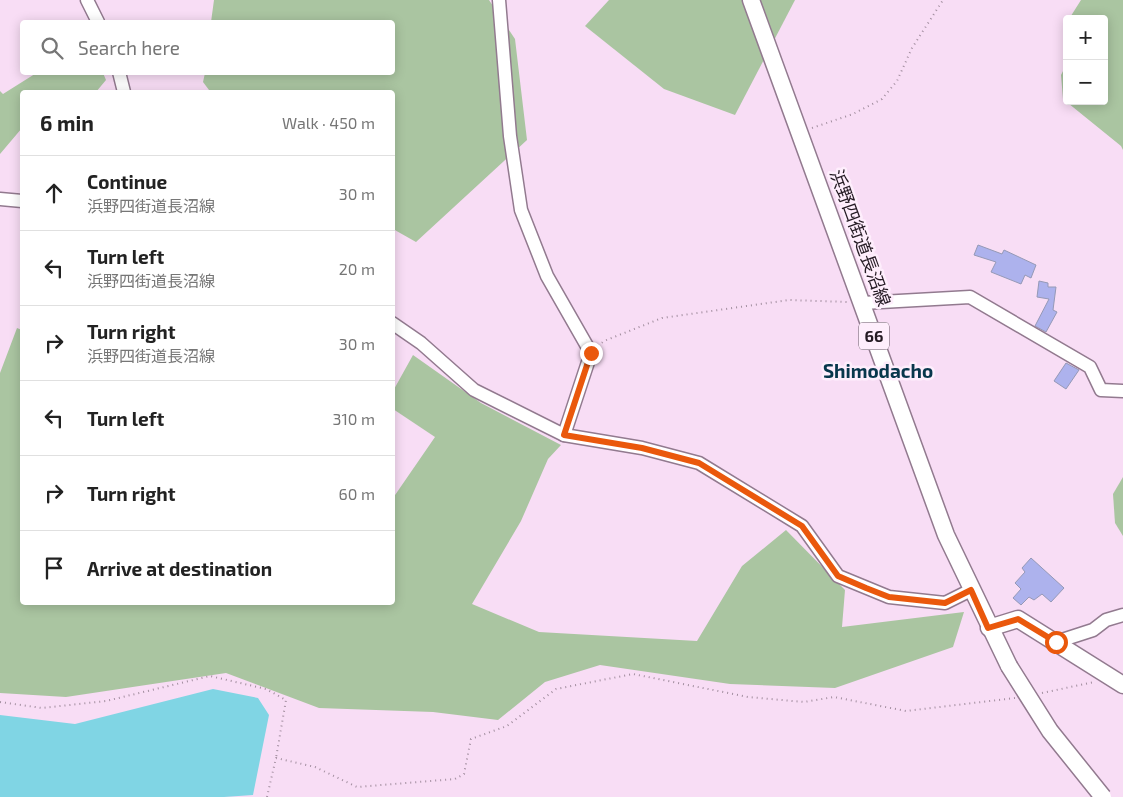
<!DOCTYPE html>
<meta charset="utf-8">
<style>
body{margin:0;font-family:"Exo 2","Noto Sans JP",sans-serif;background:#f6f6f6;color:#222}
.controls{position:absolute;right:15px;top:15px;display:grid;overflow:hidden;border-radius:5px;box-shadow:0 2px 12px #0003}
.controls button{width:45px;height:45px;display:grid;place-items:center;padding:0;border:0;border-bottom:1px solid #e0e0e0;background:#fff;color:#222;font:25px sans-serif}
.stop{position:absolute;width:15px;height:15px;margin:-11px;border:4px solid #ea580c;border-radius:50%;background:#fff}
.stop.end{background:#ea580c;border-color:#fff;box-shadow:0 1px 5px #0008}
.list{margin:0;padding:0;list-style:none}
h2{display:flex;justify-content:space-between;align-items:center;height:65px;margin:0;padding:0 20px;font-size:21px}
h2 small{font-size:16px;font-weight:400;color:#767676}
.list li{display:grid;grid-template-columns:32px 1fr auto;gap:15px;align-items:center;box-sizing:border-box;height:75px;padding:0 20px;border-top:1px solid #e0e0e0}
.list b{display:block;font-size:19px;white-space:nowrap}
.list p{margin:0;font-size:16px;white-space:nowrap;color:#767676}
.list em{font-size:16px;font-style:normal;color:#767676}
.icon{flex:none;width:28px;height:28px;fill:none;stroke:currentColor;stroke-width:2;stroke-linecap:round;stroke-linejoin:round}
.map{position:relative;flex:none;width:1123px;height:797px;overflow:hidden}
.search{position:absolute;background:#fff;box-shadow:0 2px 12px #0003;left:20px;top:20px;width:375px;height:55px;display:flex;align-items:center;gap:12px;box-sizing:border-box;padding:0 18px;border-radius:5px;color:#767676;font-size:19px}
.panel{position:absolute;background:#fff;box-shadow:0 2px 12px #0003;left:20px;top:90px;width:375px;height:515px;border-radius:5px}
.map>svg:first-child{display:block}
.green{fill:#aac5a1}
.water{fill:#80d5e4}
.building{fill:#adb2ed;stroke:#9599b6}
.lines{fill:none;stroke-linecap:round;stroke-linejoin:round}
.minor-casing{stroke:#927a8f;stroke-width:15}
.major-casing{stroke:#927a8f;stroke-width:19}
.path{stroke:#a28e9f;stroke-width:2;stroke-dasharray:1 4;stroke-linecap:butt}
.minor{stroke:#fff;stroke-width:12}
.major{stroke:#fff;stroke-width:16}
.major-bridge-casing{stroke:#927a8f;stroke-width:19;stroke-linecap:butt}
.major-bridge{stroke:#fff;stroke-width:16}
.route{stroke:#ea580c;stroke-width:6}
.labels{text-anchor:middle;stroke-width:5;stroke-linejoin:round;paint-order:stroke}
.shield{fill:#feeefc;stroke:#655a64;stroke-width:1}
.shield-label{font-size:16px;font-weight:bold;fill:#241a23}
.street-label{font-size:18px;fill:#241a23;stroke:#feeefc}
.neighbourhood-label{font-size:19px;font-weight:bold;fill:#08374c;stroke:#feeefc}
</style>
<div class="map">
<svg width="1123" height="797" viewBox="0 0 1123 797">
<rect width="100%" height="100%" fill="#f8ddf5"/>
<g class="green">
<path d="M214,0H489L515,39L527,140L416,242L393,229L392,92H221L209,90L203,82L205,73L392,72V22H211Z"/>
<path d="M609,0H795L735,115L664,89L585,26Z"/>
<path d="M1081,0H1123V150L1121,146L1063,99L1061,75L1067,63V101H1104V19H1069Z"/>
<path d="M38,72L103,73L106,80L96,92H22V128L0,154V91L3,94Z"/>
<path d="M17,328L22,330V602H392L393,498L435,437L393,409V391L413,355L481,403L561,445L548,459L521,521L472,604L539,632L697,641L742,566L786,530L845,590L842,627L964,612L953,647L835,688L730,684L600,665L545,682L498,720L433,712L319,708L226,673L66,697L0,693V373Z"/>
<path d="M1123,477V536L1115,523L1113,494Z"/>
</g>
<path class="water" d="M213,689L258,698L269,715L253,795L224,797H0V715L75,724Z"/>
<g class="building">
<path d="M978,245L1002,254L1004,250L1036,265L1031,278L1025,275L1021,284L991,272L996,262L974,255Z"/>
<path d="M1039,281L1048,283V287H1056L1053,310L1057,312L1046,332L1035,326L1049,299L1037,297Z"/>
<path d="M1066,363L1079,370L1066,389L1054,381Z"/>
<path d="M1031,558L1064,588L1051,602L1042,594L1034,600L1029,597L1021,605L1013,598L1021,589L1015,583L1025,572L1022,568Z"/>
</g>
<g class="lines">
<g class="minor-casing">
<g id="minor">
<path d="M87,0L98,22"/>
<path d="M499,0L510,136L521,210L547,276L591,353L564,435"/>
<path d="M119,72L124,92"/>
<path d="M0,199L22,201"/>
<path d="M863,303L970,297L1090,367L1101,390L1123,391"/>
<path d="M392,323L421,343L474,390L564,435L642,448L699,463L802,526L838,576L889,597L945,603L971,590"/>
<path d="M1056,642L1093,630L1106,620L1123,615"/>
</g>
</g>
<g class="major-casing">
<g id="major">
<path d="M751,0L946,535L1009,666"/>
<path d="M989,628L1018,619L1123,685"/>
</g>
</g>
<g class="path">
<path d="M812,128L853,114L882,99L897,81L912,48L943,0"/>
<path d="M598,346L604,341L662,318L789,300L848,302"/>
<path d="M1042,693L1094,682"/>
<path d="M0,702L42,708L106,701L210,676L266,689L286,700L276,758"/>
<path d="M267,797L276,758L315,767L357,787L455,779L464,774L471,739L507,726L556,689L633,674L748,697L804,702L834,697L906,711L1015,698"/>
</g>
<use href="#minor" class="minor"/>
<use href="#major" class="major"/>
<g class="major-bridge-casing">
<path id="major-bridge" d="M1009,666L1050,731L1103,797"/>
</g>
<use href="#major-bridge" class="major-bridge"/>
</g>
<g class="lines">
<path class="route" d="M591,353L564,435L642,448L699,463L802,526L838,576L866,588L889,597L945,603L971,590L988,628L1018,619L1056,642"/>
</g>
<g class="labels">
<rect class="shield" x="859" y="322.5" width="30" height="27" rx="4"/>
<g class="shield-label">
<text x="874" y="342">66</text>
</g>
<g class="street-label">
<text transform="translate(860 238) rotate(70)" y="6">浜野四街道長沼線</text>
</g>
<g class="neighbourhood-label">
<text x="878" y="378">Shimodacho</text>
</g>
</g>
</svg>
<div class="controls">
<button>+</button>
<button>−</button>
</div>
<div class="stop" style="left:1056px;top:642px"></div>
<div class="stop end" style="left:591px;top:353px"></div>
<div class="search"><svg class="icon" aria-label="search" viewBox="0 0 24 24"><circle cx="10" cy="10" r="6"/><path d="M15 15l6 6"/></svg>Search here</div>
<section class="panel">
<h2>6 min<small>Walk · 450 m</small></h2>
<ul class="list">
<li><svg class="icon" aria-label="ahead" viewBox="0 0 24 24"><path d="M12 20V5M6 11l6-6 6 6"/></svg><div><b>Continue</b><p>浜野四街道長沼線</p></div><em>30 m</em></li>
<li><svg class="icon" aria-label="left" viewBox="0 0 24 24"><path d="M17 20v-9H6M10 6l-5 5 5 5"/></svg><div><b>Turn left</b><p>浜野四街道長沼線</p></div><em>20 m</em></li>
<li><svg class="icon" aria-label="right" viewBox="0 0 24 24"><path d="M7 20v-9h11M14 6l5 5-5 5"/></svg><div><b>Turn right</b><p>浜野四街道長沼線</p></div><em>30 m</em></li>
<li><svg class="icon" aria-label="left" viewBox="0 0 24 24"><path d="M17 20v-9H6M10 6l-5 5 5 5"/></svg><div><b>Turn left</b></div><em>310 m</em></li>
<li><svg class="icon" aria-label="right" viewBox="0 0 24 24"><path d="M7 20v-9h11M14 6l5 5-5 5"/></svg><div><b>Turn right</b></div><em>60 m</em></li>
<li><svg class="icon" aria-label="arrive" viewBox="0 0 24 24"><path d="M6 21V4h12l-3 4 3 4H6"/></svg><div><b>Arrive at destination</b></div></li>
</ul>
</section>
</div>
